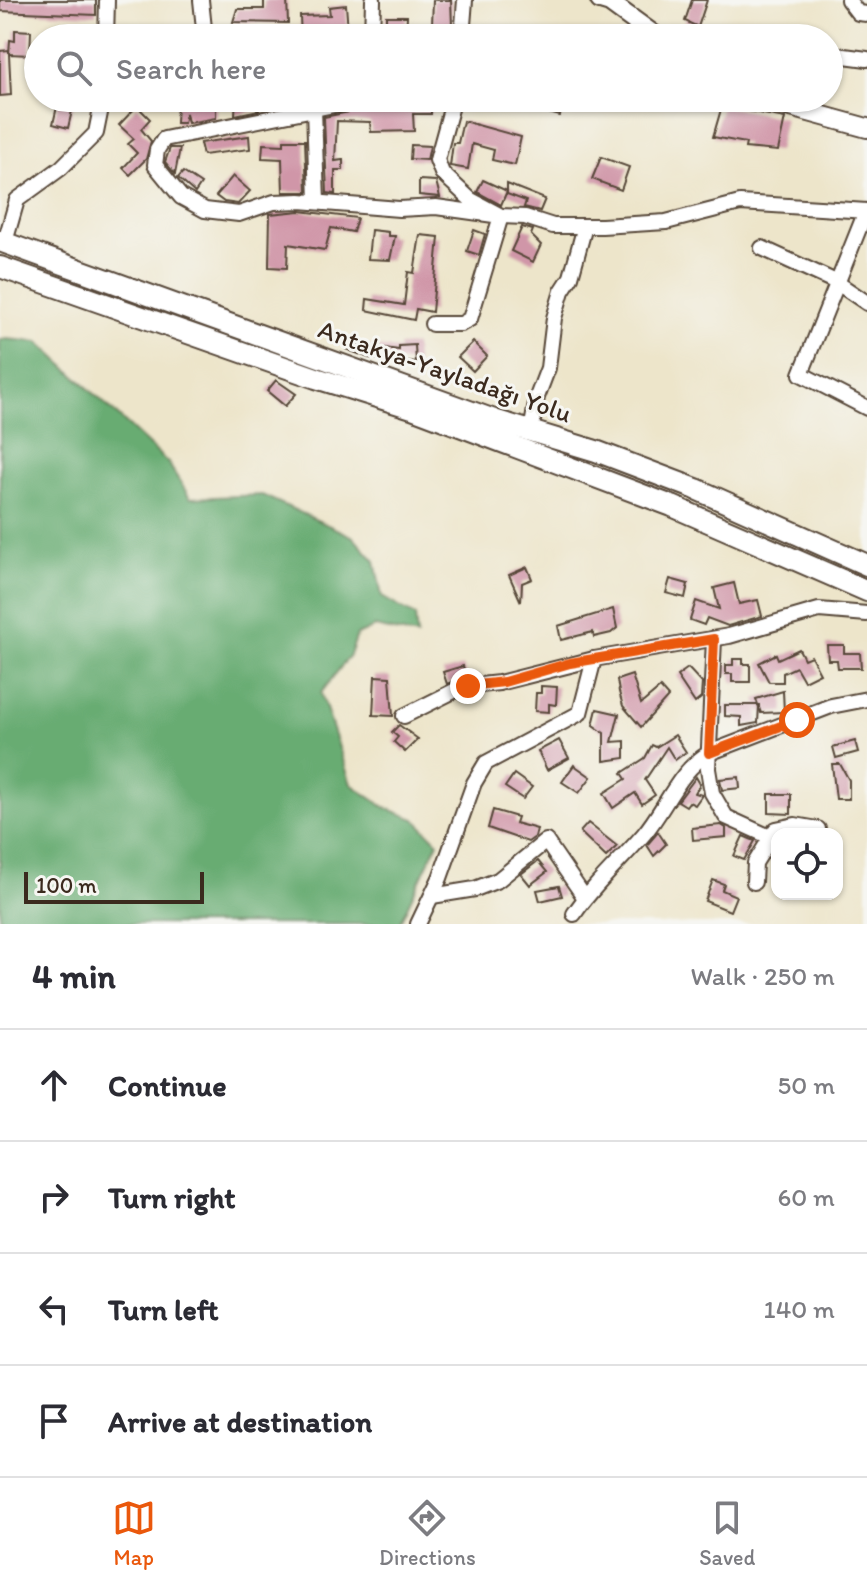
<!DOCTYPE html>
<meta charset="utf-8">
<style>
body{margin:0;font-family:Itim,sans-serif;background:#f7f7f7;color:#2b2b33}
.controls{position:absolute;right:24px;bottom:24px;display:grid;overflow:hidden;border-radius:16px;box-shadow:0 2px 6px #0004}
.controls button{width:72px;height:72px;display:grid;place-items:center;padding:0;border:0;border-bottom:2px solid #e1e1e2;background:#fff;color:#2b2b33;font:40px sans-serif}
.scale{position:absolute;left:24px;bottom:20px;width:180px;box-sizing:border-box;padding-left:8px;border:4px solid #3b2a1e;border-top:0;font-size:22px;line-height:28px;white-space:nowrap;color:#3b2a1e;-webkit-text-stroke:6px #f6f6f2;paint-order:stroke}
.stop{position:absolute;width:24px;height:24px;margin:-18px;border:6px solid #ea580c;border-radius:50%;background:#fff}
.stop.end{background:#ea580c;border-color:#fff;box-shadow:0 2px 8px #0008}
.list{margin:0;padding:0;list-style:none}
h2{display:flex;justify-content:space-between;align-items:center;height:104px;margin:0;padding:0 32px;font-size:34px}
h2 small{font-size:26px;font-weight:400;color:#7c7c81}
.list li{display:grid;grid-template-columns:52px 1fr auto;gap:24px;align-items:center;box-sizing:border-box;height:112px;padding:0 32px;border-top:2px solid #e1e1e2}
.list b{display:block;font-size:30px;white-space:nowrap}
.list em{font-size:26px;font-style:normal;color:#7c7c81}
.icon{flex:none;width:44px;height:44px;fill:none;stroke:currentColor;stroke-width:2;stroke-linecap:round;stroke-linejoin:round}
.map{position:relative;flex:none;width:867px;height:924px;overflow:hidden}
.search{position:absolute;background:#fff;box-shadow:0 2px 6px #0004;left:24px;right:24px;top:24px;height:88px;display:flex;align-items:center;gap:20px;box-sizing:border-box;padding:0 28px;border-radius:44px;color:#7c7c81;font-size:30px}
.sheet{height:552px;background:#fff}
nav{display:flex;justify-content:space-around;align-items:center;box-sizing:border-box;height:112px;border-top:2px solid #e1e1e2;background:#fff;font-size:22px;color:#7c7c81}
nav a{display:grid;justify-items:center;gap:4px}
nav .on{color:#ea580c}
.map>svg:first-child{display:block}
.forest{fill:#68ac72;stroke:#526b48;stroke-width:2}
.building{fill:#d096a8}
.lines{fill:none;stroke-linecap:round;stroke-linejoin:round}
.minor-casing{stroke:#564638;stroke-width:18}
.major-casing{stroke:#564638;stroke-width:22}
.highway-casing{stroke:#564638;stroke-width:24}
.minor{stroke:#fff;stroke-width:14}
.major{stroke:#fff;stroke-width:18}
.highway{stroke:#fff;stroke-width:20}
.route{stroke:#ea580c;stroke-width:10}
.labels{text-anchor:middle;stroke-width:6;stroke-linejoin:round;paint-order:stroke}
.street-label{font-size:26px;fill:#3b2a1e;stroke:#f6f6f2}
</style>
<div class="map">
<svg width="867" height="924" viewBox="0 0 867 924">
<rect width="100%" height="100%" fill="#f6f6f2"/>
<filter id="ink" filterUnits="userSpaceOnUse"><feTurbulence type="fractalNoise" baseFrequency=".0125" numOctaves="2"/><feDisplacementMap in="SourceGraphic" scale="16" xChannelSelector="R" yChannelSelector="G"/><feConvolveMatrix kernelMatrix="1 2 1 2 8 2 1 2 1" color-interpolation-filters="sRGB"/></filter>
<filter id="wash" filterUnits="userSpaceOnUse"><feTurbulence type="fractalNoise" baseFrequency=".006" numOctaves="4" result="noise"/><feDisplacementMap in="SourceGraphic" scale="32" xChannelSelector="R" yChannelSelector="G"/><feGaussianBlur stdDeviation="1.8" result="paint"/><feColorMatrix in="noise" values="0 0 0 0 0 0 0 0 0 0 0 0 0 0 0 0 0 1.4 0 .05"/><feComposite in="paint" operator="in"/></filter>
<g filter="url(#wash)">
<rect width="100%" height="100%" fill="#ede5ca"/>
<path class="forest" d="M6,339L39,342L168,463L190,498L262,495L352,536L375,561L382,597L415,616L417,636L375,627L357,635L350,655L321,693L351,784L386,808L415,819L438,842L399,924H0V340Z"/>
<g id="blocks">
<g class="building">
<path d="M0,0H96V15L0,11Z"/>
<path d="M264,0H287L288,23L233,22L237,9H264Z"/>
<path d="M433,0H451L452,26L432,25Z"/>
<path d="M692,0H707L698,27L685,21Z"/>
<path d="M346,5L348,30L317,32L318,37L301,38L300,16L330,15L329,7Z"/>
<path d="M386,16H407L406,33H386Z"/>
<path d="M15,30L31,31L30,55L9,54L11,95L0,96V51L9,50V54L10,40L15,41Z"/>
<path d="M59,98H75L68,128L53,124Z"/>
<path d="M190,98H204V104L216,105V118L188,123L186,113L184,123H176L177,104H190Z"/>
<path d="M236,98H259V110L235,115Z"/>
<path d="M431,98V114H413L414,131L371,132L370,122L337,121L335,161L343,160V170H335V194L327,193L324,117L349,112H370V100Z"/>
<path d="M541,98L564,100L560,116L538,110Z"/>
<path d="M137,106L150,119L141,129L151,141L146,159L130,175L123,168L137,153L128,144L134,139L119,125Z"/>
<path d="M722,106L785,118L778,151L745,148L746,143L713,137Z"/>
<path d="M463,121L521,137L515,165L492,160L494,150L472,144L468,169L450,166L453,143H458Z"/>
<path d="M249,136L250,149L203,155L200,143Z"/>
<path d="M284,140H305L307,192H283L282,159L262,158L263,144L284,145Z"/>
<path d="M411,145L430,146L427,160L410,159Z"/>
<path d="M170,148H180L175,174L165,162Z"/>
<path d="M601,157L629,167L621,190L592,179Z"/>
<path d="M183,172L201,184L195,193L178,178Z"/>
<path d="M233,176L250,191L238,204L224,202L216,196Z"/>
<path d="M419,180L436,181L440,197L419,195Z"/>
<path d="M483,180L507,191L501,205L477,192Z"/>
<path d="M507,184L545,199L540,211L524,207L526,201L507,194Z"/>
<path d="M300,211L357,218L353,232L331,228L325,250L288,244L287,268L269,267L270,214Z"/>
<path d="M522,227L533,230L531,235L541,245L533,262L511,251Z"/>
<path d="M371,230L388,232V236H395L390,260L368,259Z"/>
<path d="M474,230L485,234L479,255L467,251Z"/>
<path d="M420,235L439,237L432,312L416,309L414,320L366,310L367,299L404,305L408,272L414,273Z"/>
<path d="M473,342L487,356L473,371L458,357Z"/>
<path d="M347,343L399,350V346L415,345L416,363L369,358L346,349Z"/>
<path d="M276,380L296,394L285,406L267,391Z"/>
<path d="M527,567L532,579L522,583L521,602L509,575Z"/>
<path d="M670,579L688,584L685,598L666,593Z"/>
<path d="M734,583L739,604L758,600L762,616L728,626L707,618L704,625L690,620L696,601L719,609L714,588Z"/>
<path d="M613,609L617,628L611,633L594,637L593,632L561,640L558,626Z"/>
<path d="M827,645H844V653H860L861,668H838L837,660H828Z"/>
<path d="M799,649L804,659L811,656L820,673L804,681L796,667L783,673V682H769L759,663L776,654L778,659Z"/>
<path d="M733,659H743V664H750V682H732V674H726V665H733Z"/>
<path d="M463,666L466,676L447,684L443,672Z"/>
<path d="M688,668L702,683L701,698L695,703L677,676Z"/>
<path d="M632,675L641,704L660,688L668,697L641,727L623,706L619,692L617,680Z"/>
<path d="M375,676L390,677L393,716L373,715Z"/>
<path d="M541,686L557,687L556,705L549,704V712L535,711L536,693H541Z"/>
<path d="M783,691L784,712L761,713L756,699Z"/>
<path d="M725,705H759L758,723L741,726V717L725,716Z"/>
<path d="M597,709L619,714L612,742L625,741V758L604,761V733L593,725Z"/>
<path d="M399,725L418,739L405,752L394,742L398,737L392,732Z"/>
<path d="M675,735L686,752L675,760L667,747L645,780L655,795L642,804L635,793L613,808L604,793L626,779L622,773L645,758L652,745L656,747Z"/>
<path d="M559,740L569,758L547,770L538,751Z"/>
<path d="M855,741L858,752L836,758L833,747Z"/>
<path d="M832,764H840L849,780V799H836Z"/>
<path d="M574,765L591,777L579,793L562,782Z"/>
<path d="M514,774L532,787L523,799L505,787Z"/>
<path d="M696,777L700,784L695,793L702,795L695,805L689,802L686,806L678,801Z"/>
<path d="M739,777L740,788L722,790L720,779Z"/>
<path d="M769,794H791V814L769,813Z"/>
<path d="M493,810L517,817L515,823L537,829L535,837L528,842L488,828Z"/>
<path d="M588,823L617,846L606,857L580,832Z"/>
<path d="M721,825L726,828V837L693,840L692,828Z"/>
<path d="M658,832L666,844L654,856L647,845Z"/>
<path d="M743,836L755,841L744,860L734,856Z"/>
<path d="M538,861L547,872L530,885L521,874Z"/>
<path d="M713,880L724,884L722,890L736,896L730,911L705,901Z"/>
<path d="M559,886L562,896L540,901L537,890Z"/>
</g>
</g>
</g>
<g filter="url(#ink)">
<use href="#blocks" fill-opacity="0" stroke="#564638" stroke-width="2"/>
<g class="lines">
<g class="minor-casing">
<g id="minor">
<path d="M201,0L205,38"/>
<path d="M848,0L858,13L867,14"/>
<path d="M106,38L107,0"/>
<path d="M372,38L373,0"/>
<path d="M462,38L465,0"/>
<path d="M829,54L867,59"/>
<path d="M351,98L344,103L164,139L157,150L155,165L181,197L205,210L239,214L274,202L300,201L399,209L436,207L501,216L470,319L461,324H432"/>
<path d="M454,98L437,160L442,173L471,200L501,216L525,217L553,226H602L666,222L740,203L867,211"/>
<path d="M314,108L317,202"/>
<path d="M866,211L801,374L867,408"/>
<path d="M5,242L17,200L61,168L96,133L103,98"/>
<path d="M762,248L836,282L867,303"/>
<path d="M531,432L537,397L548,368L554,318L562,291L571,277L585,226"/>
<path d="M714,639L708,769L712,793L726,817L770,837"/>
<path d="M404,716L462,687L499,683L594,659"/>
<path d="M754,882L755,863L776,829L795,825L818,829"/>
<path d="M432,896L475,889L498,880L546,841L585,898"/>
<path d="M574,914C594,884 620,862 644,834C666,808 679,770 709,753L831,706L867,699"/>
<path d="M418,924L440,878L474,783L486,763L580,713L594,659L729,636L819,610L867,614"/>
</g>
</g>
<g class="major-casing">
<g id="major">
<path d="M600,0L610,3L658,38"/>
<path d="M758,98L867,128"/>
</g>
</g>
<g class="highway-casing">
<g id="highway">
<path d="M0,241L494,420L596,451L696,489L867,565"/>
<path d="M0,267L316,378L412,408L672,506L867,591"/>
</g>
</g>
<use href="#minor" class="minor"/>
<use href="#major" class="major"/>
<use href="#highway" class="highway"/>
</g>
</g>
<g class="lines" filter="url(#ink)">
<path class="route" d="M468,686L504,682L570,663L714,639L709,753L797,720"/>
</g>
<g class="labels">
<g class="street-label">
<text transform="translate(445 371) rotate(19)" y="9">Antakya-Yayladağı Yolu</text>
</g>
</g>
</svg>
<div class="controls">
<button><svg class="icon" aria-label="locate" viewBox="0 0 24 24"><circle cx="12" cy="12" r="6"/><path d="M12 2v4M12 18v4M2 12h4M18 12h4"/></svg></button>
</div>
<div class="scale">100 m</div>
<div class="stop" style="left:797px;top:720px"></div>
<div class="stop end" style="left:468px;top:686px"></div>
<div class="search"><svg class="icon" aria-label="search" viewBox="0 0 24 24"><circle cx="10" cy="10" r="6"/><path d="M15 15l6 6"/></svg>Search here</div>
</div>
<section class="sheet">
<h2>4 min<small>Walk · 250 m</small></h2>
<ul class="list">
<li><svg class="icon" aria-label="ahead" viewBox="0 0 24 24"><path d="M12 20V5M6 11l6-6 6 6"/></svg><div><b>Continue</b></div><em>50 m</em></li>
<li><svg class="icon" aria-label="right" viewBox="0 0 24 24"><path d="M7 20v-9h11M14 6l5 5-5 5"/></svg><div><b>Turn right</b></div><em>60 m</em></li>
<li><svg class="icon" aria-label="left" viewBox="0 0 24 24"><path d="M17 20v-9H6M10 6l-5 5 5 5"/></svg><div><b>Turn left</b></div><em>140 m</em></li>
<li><svg class="icon" aria-label="arrive" viewBox="0 0 24 24"><path d="M6 21V4h12l-3 4 3 4H6"/></svg><div><b>Arrive at destination</b></div></li>
</ul>
</section>
<nav>
<a class="on"><svg class="icon" aria-label="map" viewBox="0 0 24 24"><path d="M3 6l6-2 6 2 6-2v14l-6 2-6-2-6 2zM9 4v14M15 6v14"/></svg>Map</a>
<a><svg class="icon" aria-label="directions" viewBox="0 0 24 24"><path d="M12 3l9 9-9 9-9-9zM9 14v-3h6M13 9l2 2-2 2"/></svg>Directions</a>
<a><svg class="icon" aria-label="saved" viewBox="0 0 24 24"><path d="M7 4h10v16l-5-4-5 4z"/></svg>Saved</a>
</nav>
